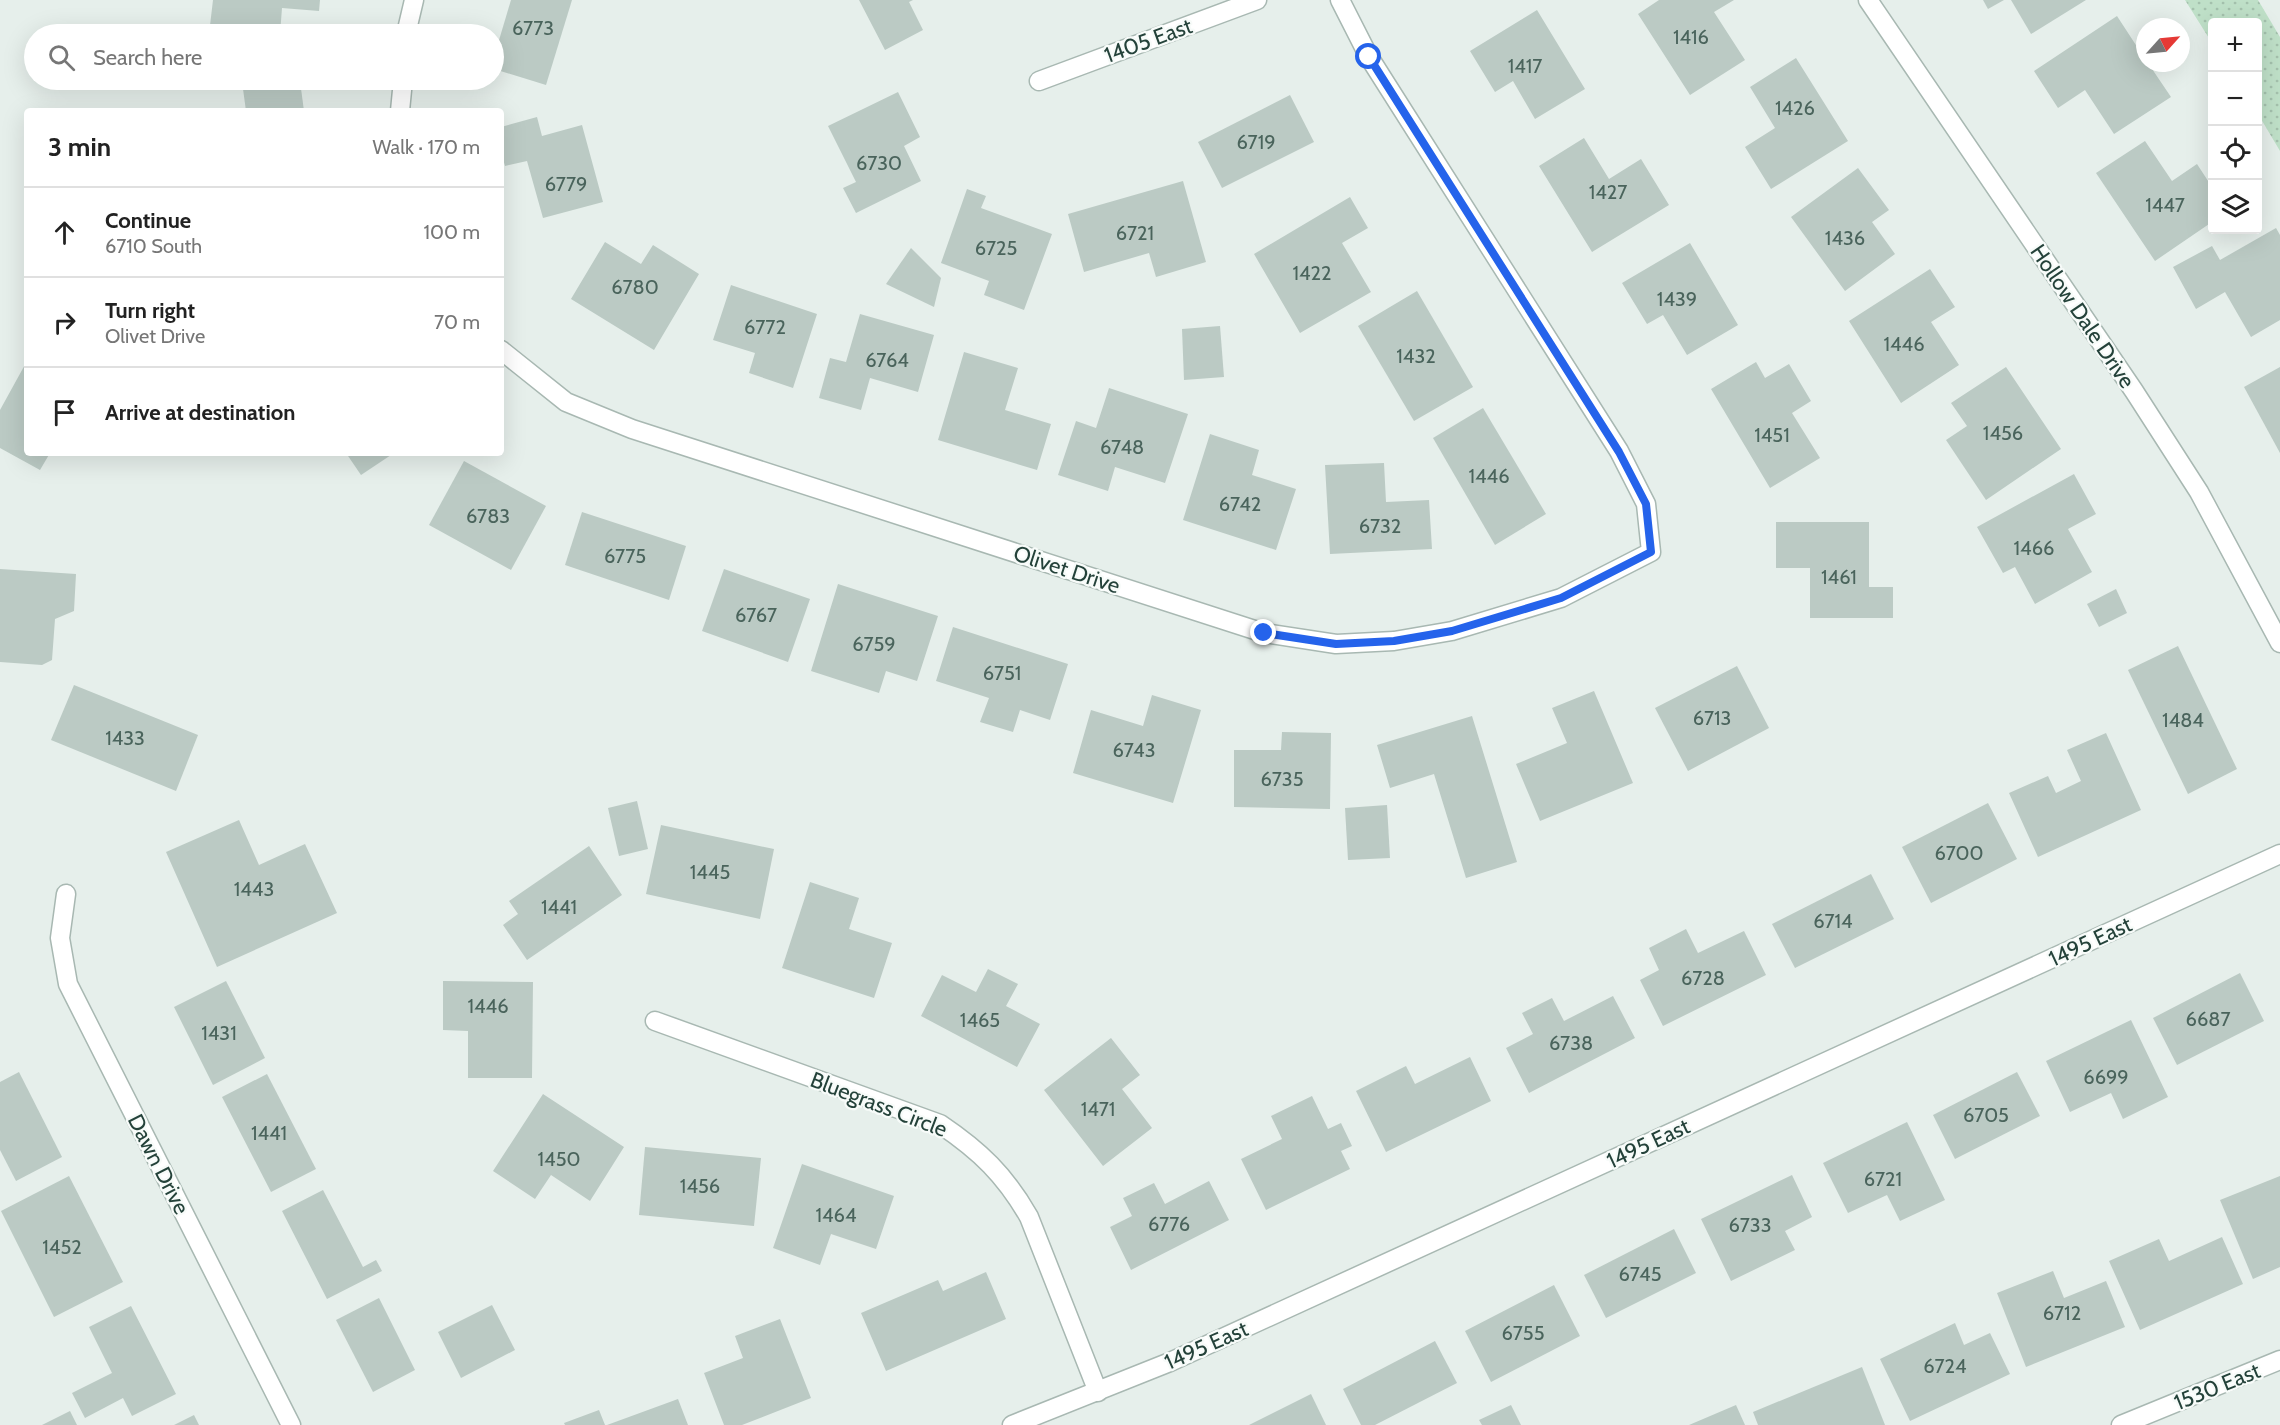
<!DOCTYPE html>
<meta charset="utf-8">
<style>
body{margin:0;font-family:Cabin,sans-serif;background:#f2f2f2;color:#222}
.controls{position:absolute;right:18px;top:18px;display:grid;overflow:hidden;border-radius:6px;box-shadow:0 6px 24px #0002}
.controls button{width:54px;height:54px;display:grid;place-items:center;padding:0;border:0;border-bottom:2px solid #e0e0e0;background:#fff;color:#222;font:30px sans-serif}
.compass{position:absolute;left:2136px;top:18px;width:54px;height:54px;border-radius:50%;background:#fff;box-shadow:0 6px 24px #0002;rotate:63deg}
.stop{position:absolute;width:18px;height:18px;margin:-14px;border:4px solid #2563eb;border-radius:50%;background:#fff}
.stop.end{background:#2563eb;border-color:#fff;box-shadow:0 2px 6px #0008}
.list{margin:0;padding:0;list-style:none}
h2{display:flex;justify-content:space-between;align-items:center;height:78px;margin:0;padding:0 24px;font-size:26px}
h2 small{font-size:20px;font-weight:400;color:#767676}
.list li{display:grid;grid-template-columns:39px 1fr auto;gap:18px;align-items:center;box-sizing:border-box;height:90px;padding:0 24px;border-top:2px solid #e0e0e0}
.list b{display:block;font-size:22px;white-space:nowrap}
.list p{margin:0;font-size:20px;white-space:nowrap;color:#767676}
.list em{font-size:20px;font-style:normal;color:#767676}
.icon{flex:none;width:33px;height:33px;fill:none;stroke:currentColor;stroke-width:2;stroke-linecap:round;stroke-linejoin:round}
.map{position:relative;flex:none;width:2280px;height:1425px;overflow:hidden}
.search{position:absolute;background:#fff;box-shadow:0 6px 24px #0002;left:24px;top:24px;width:480px;height:66px;display:flex;align-items:center;gap:15px;box-sizing:border-box;padding:0 21px;border-radius:33px;color:#767676;font-size:22px}
.panel{position:absolute;background:#fff;box-shadow:0 6px 24px #0002;left:24px;top:108px;width:480px;height:348px;border-radius:6px}
.map>svg:first-child{display:block}
.grass{fill:url(#grass-dots)}
.building{fill:#bbcac4}
.lines{fill:none;stroke-linecap:round;stroke-linejoin:round}
.street-casing{stroke:#a8b8b2;stroke-width:21}
.street{stroke:#fff;stroke-width:18}
.route{stroke:#2563eb;stroke-width:8}
.labels{text-anchor:middle;stroke-width:4.5;stroke-linejoin:round;paint-order:stroke}
.number-label{font-size:20px;fill:#4a645c}
.street-label{font-size:22px;fill:#24423a;stroke:#f7fbf9}
</style>
<div class="map">
<svg width="2280" height="1425" viewBox="0 0 2280 1425">
<defs>
<pattern id="grass-dots" width="8" height="8" patternUnits="userSpaceOnUse" patternTransform="scale(1.5)"><rect width="8" height="8" fill="#bfe0c8"/><path d="M2 2h.1M6 6h.1" fill="none" stroke="#a4c1ad" stroke-width="1.8" stroke-linecap="round"/></pattern>
</defs>
<rect width="100%" height="100%" fill="#e6efeb"/>
<path class="grass" d="M2185,0H2258L2280,37V151L2258,114V22H2212V43Z"/>
<g class="building">
<path d="M213,0H320L319,11L282,8L280,34H209Z"/>
<path d="M511,0H572L546,85L494,69V57Z"/>
<path d="M859,0H913L909,2L923,30L885,50Z"/>
<path d="M1659,0H1734L1714,12L1745,60L1690,95L1638,14Z"/>
<path d="M1983,0H2004L1988,9Z"/>
<path d="M2011,0H2086L2031,34Z"/>
<path d="M1537,10L1585,89L1535,119L1513,81L1495,92L1470,51Z"/>
<path d="M2117,16L2145,59V63H2148L2171,97L2114,134L2085,90L2058,108L2034,71Z"/>
<path d="M1796,58L1848,141L1771,189L1745,147L1775,128L1750,87Z"/>
<path d="M300,81L304,111H246L243,89Z"/>
<path d="M898,92L920,137L904,146L921,181L856,213L843,188L856,182L828,126Z"/>
<path d="M1290,95L1314,142L1222,188L1198,142Z"/>
<path d="M537,117L542,136L582,125L603,202L543,218L527,161L505,166L501,152V127Z"/>
<path d="M1584,138L1609,179L1641,159L1669,205L1592,252L1539,166Z"/>
<path d="M2145,141L2172,181L2197,164L2212,187V222L2155,261L2096,173Z"/>
<path d="M1858,168L1889,210L1872,222L1895,254L1845,291L1791,217Z"/>
<path d="M1183,181L1206,262L1156,277L1149,253L1084,272L1068,214Z"/>
<path d="M967,189L986,196L981,208L1052,234L1024,310L984,295L989,281L941,263Z"/>
<path d="M1350,197L1368,228L1342,243L1371,292L1300,333L1254,254Z"/>
<path d="M2276,228L2280,235V320L2251,337L2225,292L2196,309L2173,267L2212,246L2220,260Z"/>
<path d="M605,242L641,264L653,245L699,274L654,350L571,299Z"/>
<path d="M1690,243L1738,325L1687,355L1663,315L1647,324L1622,283Z"/>
<path d="M911,248L941,278L934,307L886,284Z"/>
<path d="M1930,269L1955,307L1931,322L1959,365L1901,403L1849,321Z"/>
<path d="M731,285L817,314L793,388L749,373L755,353L713,340Z"/>
<path d="M1417,291L1473,387L1414,421L1358,326Z"/>
<path d="M860,314L934,335L918,392L870,378L861,410L819,398L830,358L846,362Z"/>
<path d="M1220,326L1224,377L1184,380L1182,329Z"/>
<path d="M964,352L1018,368L1005,410L1051,424L1037,470L938,440Z"/>
<path d="M27,361V453H50L40,470L0,448V410Z"/>
<path d="M1756,362L1765,378L1789,364L1811,401L1792,413L1820,458L1770,488L1711,389Z"/>
<path d="M2006,367L2061,449L1986,500L1946,440L1967,426L1951,403Z"/>
<path d="M2280,367V453L2244,387Z"/>
<path d="M1109,388L1188,414L1165,483L1115,467L1108,491L1058,475L1076,421L1096,428Z"/>
<path d="M1483,408L1546,514L1495,545L1433,438Z"/>
<path d="M1210,434L1259,450L1252,475L1296,489L1276,550L1183,520Z"/>
<path d="M346,453H394L361,475Z"/>
<path d="M464,461L546,506L511,570L429,525Z"/>
<path d="M1384,463L1386,502L1429,500L1432,549L1330,554L1325,465Z"/>
<path d="M2074,474L2096,514L2068,529L2092,572L2035,604L2015,567L2003,573L1977,527Z"/>
<path d="M582,512L686,546L669,600L565,565Z"/>
<path d="M1776,522H1869V587H1893V618H1810V568H1776Z"/>
<path d="M0,569L76,574L74,611L55,619L52,660L42,665L0,662Z"/>
<path d="M724,569L810,599L788,662L702,631Z"/>
<path d="M838,584L938,616L917,681L886,671L879,693L811,671Z"/>
<path d="M2116,589L2127,613L2099,627L2087,604Z"/>
<path d="M953,627L1068,664L1050,720L1020,710L1013,732L980,722L989,698L936,681Z"/>
<path d="M2178,646L2237,769L2188,794L2128,670Z"/>
<path d="M1737,666L1769,728L1688,771L1655,708Z"/>
<path d="M74,685L198,735L176,791L51,740Z"/>
<path d="M1594,691L1633,783L1540,821L1516,764L1567,743L1552,708Z"/>
<path d="M1152,695L1201,710L1173,803L1073,773L1091,710L1143,726Z"/>
<path d="M1472,716L1517,862L1466,878L1434,774L1390,788L1377,745Z"/>
<path d="M1282,732L1331,733L1330,809L1234,807V750H1281Z"/>
<path d="M2106,733L2141,810L2038,857L2009,793L2048,776L2056,793L2081,781L2067,750Z"/>
<path d="M637,801L648,849L619,856L608,808Z"/>
<path d="M1988,803L2017,859L1931,903L1902,847Z"/>
<path d="M1387,805L1390,858L1348,860L1345,808Z"/>
<path d="M239,820L259,865L305,844L337,913L217,967L166,852Z"/>
<path d="M661,825L774,849L760,919L646,894Z"/>
<path d="M589,846L622,895L527,960L503,925L518,914L509,901Z"/>
<path d="M1871,874L1894,919L1795,968L1772,924Z"/>
<path d="M810,882L859,898L849,929L892,943L874,998L782,968Z"/>
<path d="M1686,929L1698,953L1744,931L1766,975L1663,1026L1640,980L1659,970L1649,948Z"/>
<path d="M988,969L1018,984L1006,1006L1040,1024L1017,1067L921,1016L942,975L976,992Z"/>
<path d="M2240,973L2264,1021L2177,1065L2153,1018Z"/>
<path d="M226,981L265,1058L213,1085L174,1007Z"/>
<path d="M443,981L533,982L532,1078H468V1031L443,1030Z"/>
<path d="M1613,996L1635,1038L1529,1093L1506,1048L1533,1034L1522,1013L1552,998L1564,1021Z"/>
<path d="M2131,1020L2168,1097L2123,1119L2111,1093L2070,1112L2046,1061Z"/>
<path d="M1111,1038L1140,1075L1122,1089L1152,1128L1103,1166L1044,1090Z"/>
<path d="M1470,1057L1491,1101L1386,1152L1356,1091L1406,1066L1415,1084Z"/>
<path d="M19,1072L62,1157L16,1181L0,1150V1082Z"/>
<path d="M2017,1072L2040,1116L1955,1159L1933,1115Z"/>
<path d="M267,1074L316,1169L271,1192L222,1097Z"/>
<path d="M543,1094L624,1147L590,1201L551,1175L535,1199L493,1171Z"/>
<path d="M1312,1096L1328,1129L1341,1123L1352,1146L1341,1151L1350,1169L1266,1210L1241,1159L1282,1139L1271,1116Z"/>
<path d="M1907,1122L1945,1200L1900,1221L1887,1195L1848,1213L1823,1163Z"/>
<path d="M645,1147L761,1158L754,1226L639,1215Z"/>
<path d="M802,1164L894,1196L876,1249L831,1234L820,1265L773,1248Z"/>
<path d="M1792,1175L1812,1217L1785,1231L1795,1250L1731,1281L1701,1219Z"/>
<path d="M69,1176L123,1282L54,1317L1,1211Z"/>
<path d="M2280,1176V1267L2253,1279L2220,1200Z"/>
<path d="M1209,1181L1229,1220L1131,1270L1110,1227L1132,1216L1123,1198L1154,1183L1165,1204Z"/>
<path d="M323,1190L363,1267L376,1260L382,1271L327,1299L282,1211Z"/>
<path d="M1674,1229L1696,1273L1606,1318L1584,1275Z"/>
<path d="M2222,1237L2243,1284L2140,1330L2109,1261L2159,1239L2169,1261Z"/>
<path d="M2053,1271L2064,1298L2106,1281L2125,1327L2026,1367L1997,1293Z"/>
<path d="M986,1272L1006,1319L886,1371L861,1313L938,1280L943,1291Z"/>
<path d="M1554,1285L1580,1336L1491,1382L1465,1331Z"/>
<path d="M379,1298L415,1370L373,1392L336,1320Z"/>
<path d="M492,1305L515,1350L461,1378L438,1332Z"/>
<path d="M131,1306L176,1394L132,1416L123,1398L85,1418L72,1393L112,1373L89,1327Z"/>
<path d="M780,1319L811,1398L742,1425H724L704,1373L743,1358L735,1336Z"/>
<path d="M1955,1323L1964,1345L1990,1333L2010,1374L1910,1421L1880,1359Z"/>
<path d="M1435,1341L1457,1383L1375,1425H1361L1343,1389Z"/>
<path d="M1862,1367L1885,1425H1758L1753,1412Z"/>
<path d="M1311,1394L1326,1425H1249Z"/>
<path d="M678,1399L688,1425H607Z"/>
<path d="M1511,1405L1521,1425H1482L1479,1420Z"/>
<path d="M1736,1405L1745,1425H1689Z"/>
<path d="M599,1410L605,1425H565L564,1423Z"/>
<path d="M70,1411L77,1425H42Z"/>
<path d="M194,1415L199,1425H174Z"/>
</g>
<g class="lines">
<g class="street-casing">
<g id="street">
<path d="M1868,0L2134,391L2199,492L2280,643"/>
<path d="M406,34L414,0"/>
<path d="M1039,81L1257,0"/>
<path d="M400,111L403,80"/>
<path d="M501,350L566,402L632,429L1264,633L1336,644L1394,641L1452,631L1561,598L1651,552L1646,504L1619,451L1369,57L1340,0"/>
<path d="M66,894L60,938L68,984L291,1425"/>
<path d="M655,1021L940,1124C980,1151 1005,1175 1029,1217L1098,1392"/>
<path d="M1012,1425L1170,1362L2280,854"/>
<path d="M2121,1425L2280,1360"/>
</g>
</g>
<use href="#street" class="street"/>
</g>
<g class="lines">
<path class="route" d="M1264,633L1336,644L1394,641L1452,631L1561,598L1651,552L1646,504L1619,452L1369,57"/>
</g>
<g class="labels">
<g class="number-label">
<text x="533" y="35">6773</text>
<text x="1691" y="44">1416</text>
<text x="1525" y="73">1417</text>
<text x="1795" y="115">1426</text>
<text x="1256" y="149">6719</text>
<text x="879" y="170">6730</text>
<text x="566" y="191">6779</text>
<text x="1608" y="199">1427</text>
<text x="2165" y="212">1447</text>
<text x="1135" y="240">6721</text>
<text x="1845" y="245">1436</text>
<text x="996" y="255">6725</text>
<text x="1312" y="280">1422</text>
<text x="635" y="294">6780</text>
<text x="1677" y="306">1439</text>
<text x="765" y="334">6772</text>
<text x="1904" y="351">1446</text>
<text x="1416" y="363">1432</text>
<text x="887" y="367">6764</text>
<text x="2003" y="440">1456</text>
<text x="1772" y="442">1451</text>
<text x="1122" y="454">6748</text>
<text x="1489" y="483">1446</text>
<text x="1240" y="511">6742</text>
<text x="488" y="523">6783</text>
<text x="1380" y="533">6732</text>
<text x="2034" y="555">1466</text>
<text x="625" y="563">6775</text>
<text x="1839" y="584">1461</text>
<text x="756" y="622">6767</text>
<text x="874" y="651">6759</text>
<text x="1002" y="680">6751</text>
<text x="1712" y="725">6713</text>
<text x="2183" y="727">1484</text>
<text x="125" y="745">1433</text>
<text x="1134" y="757">6743</text>
<text x="1282" y="786">6735</text>
<text x="1959" y="860">6700</text>
<text x="710" y="879">1445</text>
<text x="254" y="896">1443</text>
<text x="559" y="914">1441</text>
<text x="1833" y="928">6714</text>
<text x="1703" y="985">6728</text>
<text x="488" y="1013">1446</text>
<text x="2208" y="1026">6687</text>
<text x="980" y="1027">1465</text>
<text x="219" y="1040">1431</text>
<text x="1571" y="1050">6738</text>
<text x="2106" y="1084">6699</text>
<text x="1098" y="1116">1471</text>
<text x="1986" y="1122">6705</text>
<text x="269" y="1140">1441</text>
<text x="559" y="1166">1450</text>
<text x="1883" y="1186">6721</text>
<text x="700" y="1193">1456</text>
<text x="836" y="1222">1464</text>
<text x="1169" y="1231">6776</text>
<text x="1750" y="1232">6733</text>
<text x="62" y="1254">1452</text>
<text x="1640" y="1281">6745</text>
<text x="2062" y="1320">6712</text>
<text x="1523" y="1340">6755</text>
<text x="1945" y="1373">6724</text>
</g>
<g class="street-label">
<text transform="translate(1148 40) rotate(-20)" y="8">1405 East</text>
<text transform="translate(2083 316) rotate(56)" y="8">Hollow Dale Drive</text>
<text transform="translate(1067 569) rotate(18)" y="8">Olivet Drive</text>
<text transform="translate(2090 941) rotate(-25)" y="8">1495 East</text>
<text transform="translate(879 1104) rotate(21)" y="8">Bluegrass Circle</text>
<text transform="translate(1648 1143) rotate(-25)" y="8">1495 East</text>
<text transform="translate(159 1164) rotate(63)" y="8">Dawn Drive</text>
<text transform="translate(1206 1345) rotate(-24)" y="8">1495 East</text>
<text transform="translate(2217 1386) rotate(-22)" y="8">1530 East</text>
</g>
</g>
</svg>
<div class="controls">
<button>+</button>
<button>−</button>
<button><svg class="icon" aria-label="locate" viewBox="0 0 24 24"><circle cx="12" cy="12" r="6"/><path d="M12 2v4M12 18v4M2 12h4M18 12h4"/></svg></button>
<button><svg class="icon" aria-label="layers" viewBox="0 0 24 24"><path d="M12 4l9 5-9 5-9-5zM3 14l9 5 9-5"/></svg></button>
</div>
<svg class="compass" viewBox="-18 -18 36 36"><path d="M0-13l5 13h-10z" fill="#e53935"/><path d="M0 13l5-13h-10z" fill="#767676"/></svg>
<div class="stop" style="left:1369px;top:57px"></div>
<div class="stop end" style="left:1264px;top:633px"></div>
<div class="search"><svg class="icon" aria-label="search" viewBox="0 0 24 24"><circle cx="10" cy="10" r="6"/><path d="M15 15l6 6"/></svg>Search here</div>
<section class="panel">
<h2>3 min<small>Walk · 170 m</small></h2>
<ul class="list">
<li><svg class="icon" aria-label="ahead" viewBox="0 0 24 24"><path d="M12 20V5M6 11l6-6 6 6"/></svg><div><b>Continue</b><p>6710 South</p></div><em>100 m</em></li>
<li><svg class="icon" aria-label="right" viewBox="0 0 24 24"><path d="M7 20v-9h11M14 6l5 5-5 5"/></svg><div><b>Turn right</b><p>Olivet Drive</p></div><em>70 m</em></li>
<li><svg class="icon" aria-label="arrive" viewBox="0 0 24 24"><path d="M6 21V4h12l-3 4 3 4H6"/></svg><div><b>Arrive at destination</b></div></li>
</ul>
</section>
</div>
